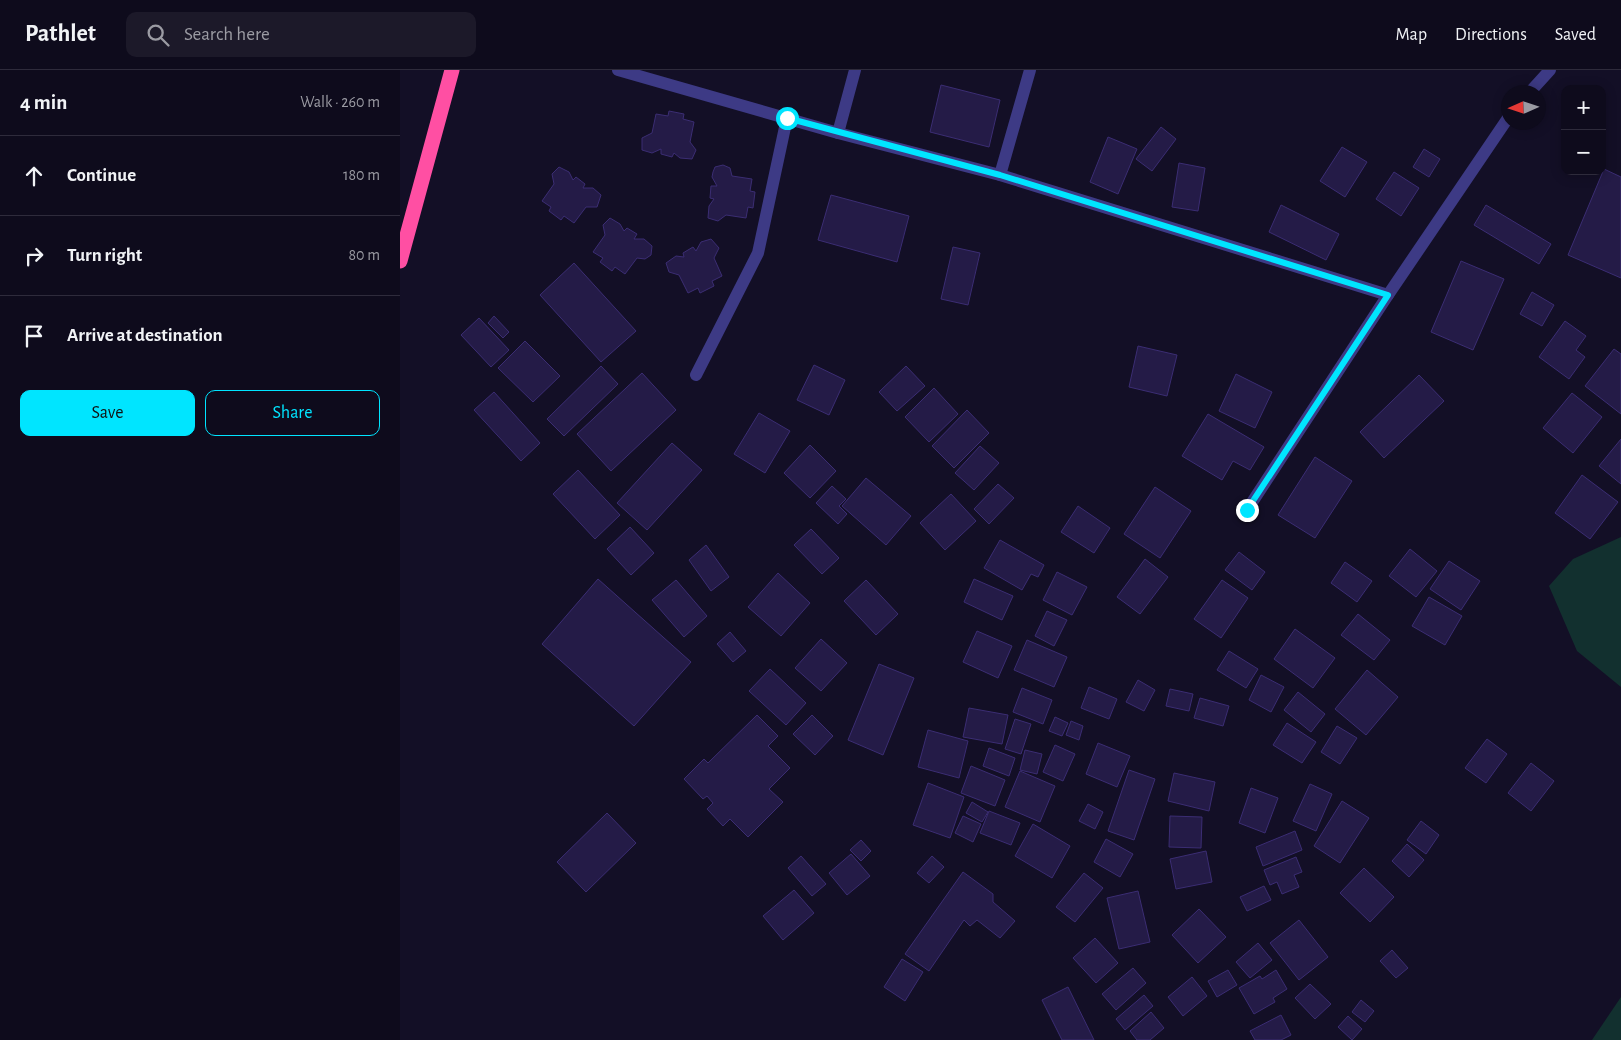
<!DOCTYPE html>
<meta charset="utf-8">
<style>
body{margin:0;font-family:"Alegreya Sans",sans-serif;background:#1c1929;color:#f1f3f6}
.controls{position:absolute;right:15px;top:15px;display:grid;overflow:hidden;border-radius:10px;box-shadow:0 2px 12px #0003}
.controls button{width:45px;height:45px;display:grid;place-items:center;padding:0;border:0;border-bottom:1px solid #2e2b3b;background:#0e0b1c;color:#f1f3f6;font:25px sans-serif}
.compass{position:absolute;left:1101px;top:15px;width:45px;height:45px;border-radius:50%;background:#0e0b1c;box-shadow:0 2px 12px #0003;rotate:267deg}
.stop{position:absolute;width:15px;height:15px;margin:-11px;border:4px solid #00e5ff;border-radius:50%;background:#fff}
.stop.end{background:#00e5ff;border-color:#fff;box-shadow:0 1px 5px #0008}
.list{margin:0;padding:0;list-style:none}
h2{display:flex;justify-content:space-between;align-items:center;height:65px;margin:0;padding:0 20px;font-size:21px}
h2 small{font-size:16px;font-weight:400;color:#9b9ba3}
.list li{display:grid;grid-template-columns:32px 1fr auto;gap:15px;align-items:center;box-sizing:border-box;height:80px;padding:0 20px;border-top:1px solid #2e2b3b}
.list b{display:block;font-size:19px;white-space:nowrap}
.list em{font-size:16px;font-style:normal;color:#9b9ba3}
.actions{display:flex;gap:10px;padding:15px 20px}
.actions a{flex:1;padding:11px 0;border:1px solid #00e5ff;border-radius:10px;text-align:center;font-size:18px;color:#00e5ff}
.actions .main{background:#00e5ff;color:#111}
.icon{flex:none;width:28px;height:28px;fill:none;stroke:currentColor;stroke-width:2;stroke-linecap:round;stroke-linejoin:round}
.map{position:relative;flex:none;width:1221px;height:970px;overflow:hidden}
header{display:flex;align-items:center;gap:30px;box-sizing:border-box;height:70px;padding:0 25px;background:#0e0b1c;border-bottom:1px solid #2e2b3b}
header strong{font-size:24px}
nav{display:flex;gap:28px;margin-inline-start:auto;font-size:18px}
.search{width:350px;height:45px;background:#1c1929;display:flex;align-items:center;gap:12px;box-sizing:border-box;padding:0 18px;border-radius:10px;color:#9b9ba3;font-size:19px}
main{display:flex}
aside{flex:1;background:#0e0b1c}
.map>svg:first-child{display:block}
.green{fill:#12302f}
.building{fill:#241b47;stroke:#3b2d73}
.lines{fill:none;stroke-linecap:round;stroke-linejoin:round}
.street{stroke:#3d3a85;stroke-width:12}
.highway{stroke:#ff4fa3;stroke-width:15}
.route{stroke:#00e5ff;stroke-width:6}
</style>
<header>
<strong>Pathlet</strong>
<div class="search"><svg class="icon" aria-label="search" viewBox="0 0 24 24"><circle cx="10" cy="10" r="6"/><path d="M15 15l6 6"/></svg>Search here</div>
<nav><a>Map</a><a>Directions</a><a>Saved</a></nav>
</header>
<main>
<aside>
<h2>4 min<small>Walk · 260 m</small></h2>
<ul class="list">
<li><svg class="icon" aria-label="ahead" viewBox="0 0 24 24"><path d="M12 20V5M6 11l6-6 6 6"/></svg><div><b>Continue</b></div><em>180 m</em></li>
<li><svg class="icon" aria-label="right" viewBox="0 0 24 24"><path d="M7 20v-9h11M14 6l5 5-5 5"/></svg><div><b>Turn right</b></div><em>80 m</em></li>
<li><svg class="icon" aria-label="arrive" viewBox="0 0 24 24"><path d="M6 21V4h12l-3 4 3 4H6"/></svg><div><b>Arrive at destination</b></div></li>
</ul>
<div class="actions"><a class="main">Save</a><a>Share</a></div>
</aside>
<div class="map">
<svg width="1221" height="970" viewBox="0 0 1221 970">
<rect width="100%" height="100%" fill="#130f26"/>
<g class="green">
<path d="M1221,467V617L1177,581L1149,516L1173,489Z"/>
<path d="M1221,927V970H1192Z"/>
</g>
<g class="building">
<path d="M541,15L600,30L589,77L530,62Z"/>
<path d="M269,41L284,44L283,49L294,52L290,72L296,80L292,89L280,88L274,83L272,87L261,84V79L252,83L242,80V68L252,63L256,44L268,46Z"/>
<path d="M761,57L776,69L752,101L736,89Z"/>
<path d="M708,67L737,79L718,124L690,112Z"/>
<path d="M942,77L967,92L945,127L920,111Z"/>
<path d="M1024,79L1040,89L1029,107L1013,97Z"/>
<path d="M779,93L805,98L798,141L772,137Z"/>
<path d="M323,95L330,98L332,106L352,109L350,121L355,122L353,138L348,137L346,148L326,145L318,151L308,148L309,136L314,129L310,128L311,116H317L312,107L313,102L315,97Z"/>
<path d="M159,97L169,102L173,110L176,107L185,114L183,118H193L201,125L197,137H186L174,153L164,146L161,150L149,141L151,137L142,131L154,114L152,104Z"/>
<path d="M1204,99L1221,107V208L1168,185Z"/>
<path d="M994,102L1019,118L1001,146L976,129Z"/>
<path d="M431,125L509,146L497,192L418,170Z"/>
<path d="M881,135L939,164L926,190L869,162Z"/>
<path d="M1086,135L1151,174L1139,194L1074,155Z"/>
<path d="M210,148L220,154L224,161L227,158L237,164L234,169H244L252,176L251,185L245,189L237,188L225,204L215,197L212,201L200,192L203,188L193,182L205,165L203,155Z"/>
<path d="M311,169L319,178L314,188L322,206L312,211L314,216L300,223L298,218L288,223L279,205L269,202L266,193L276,186L284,187L283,183L293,177L296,181L301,172Z"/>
<path d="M553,177L580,183L568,235L541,229Z"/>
<path d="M1061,191L1104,209L1073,280L1031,262Z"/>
<path d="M174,193L236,261L201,292L140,225Z"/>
<path d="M1132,222L1154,235L1142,256L1120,244Z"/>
<path d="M94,246L109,262L103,268L88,253Z"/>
<path d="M79,248L109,280L91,297L61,265Z"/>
<path d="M1165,251L1186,266L1176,280L1185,287L1169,309L1139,287Z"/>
<path d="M125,271L160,306L133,332L98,298Z"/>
<path d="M738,276L777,285L767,326L729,317Z"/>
<path d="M1214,279L1221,284V344L1185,316Z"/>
<path d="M414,295L445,310L429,345L397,330Z"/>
<path d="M201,296L218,314L164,366L147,349Z"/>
<path d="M506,296L525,316L497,341L479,322Z"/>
<path d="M242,303L276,340L211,401L177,364Z"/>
<path d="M836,304L872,322L855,358L819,341Z"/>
<path d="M1019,305L1044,331L984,388L960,362Z"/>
<path d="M534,318L558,344L529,372L505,347Z"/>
<path d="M94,322L140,373L121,391L74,340Z"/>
<path d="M1172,323L1202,347L1173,383L1143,358Z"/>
<path d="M567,340L589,363L554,398L532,376Z"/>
<path d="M359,343L390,361L365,403L334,384Z"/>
<path d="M808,344L864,377L850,400L833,391L822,410L782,386Z"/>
<path d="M1221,369V414L1199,396Z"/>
<path d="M272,373L302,400L247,460L217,433Z"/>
<path d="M410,375L436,401L410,428L384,403Z"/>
<path d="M580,376L599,393L574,420L555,403Z"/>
<path d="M915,387L952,411L915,468L878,445Z"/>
<path d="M178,400L220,445L195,469L153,424Z"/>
<path d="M1182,405L1218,432L1190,469L1155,443Z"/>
<path d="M466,408L511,446L486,475L442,436Z"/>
<path d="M598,414L614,428L589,454L574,439Z"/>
<path d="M432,416L446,429L439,436L447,444L438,454L416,433Z"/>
<path d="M755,417L791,441L760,488L724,464Z"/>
<path d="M551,424L576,451L545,480L520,453Z"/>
<path d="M678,436L710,458L694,483L661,462Z"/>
<path d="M230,457L254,483L231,505L207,479Z"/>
<path d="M411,459L439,488L422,504L394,475Z"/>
<path d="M600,470L644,495L638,507L631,504L622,520L584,498Z"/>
<path d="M306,475L329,507L311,521L289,490Z"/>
<path d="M1010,479L1037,501L1016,527L989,506Z"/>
<path d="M839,482L865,502L852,520L825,500Z"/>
<path d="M745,489L768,507L740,544L717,527Z"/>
<path d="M1049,491L1080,511L1061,540L1030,519Z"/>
<path d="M945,492L972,511L957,532L931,513Z"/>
<path d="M657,502L687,517L672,545L643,530Z"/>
<path d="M378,503L410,533L381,566L348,537Z"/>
<path d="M198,509L291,592L234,656L142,574Z"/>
<path d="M574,509L613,526L602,550L564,532Z"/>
<path d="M276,510L307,546L284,567L252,530Z"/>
<path d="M466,510L498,544L476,565L444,531Z"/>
<path d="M822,510L848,528L821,568L794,549Z"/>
<path d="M1029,527L1062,546L1045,575L1012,556Z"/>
<path d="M647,541L667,550L654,576L635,566Z"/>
<path d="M958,544L990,570L974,590L941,565Z"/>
<path d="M895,559L935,588L913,618L874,589Z"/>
<path d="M577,561L612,576L598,608L563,592Z"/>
<path d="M330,562L346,581L333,592L317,574Z"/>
<path d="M421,569L447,593L421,621L395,598Z"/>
<path d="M627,570L667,587L654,617L614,600Z"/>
<path d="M829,581L858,599L846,618L817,600Z"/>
<path d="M479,594L514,608L483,685L448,670Z"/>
<path d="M370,599L406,633L386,655L349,621Z"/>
<path d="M967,600L998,627L966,665L935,639Z"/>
<path d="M861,605L884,617L871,642L849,630Z"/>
<path d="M738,610L755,620L744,641L726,632Z"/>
<path d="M689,617L717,629L709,649L681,638Z"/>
<path d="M622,618L652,630L643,654L613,642Z"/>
<path d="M770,619L793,624L789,641L766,636Z"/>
<path d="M898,622L925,644L911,662L884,640Z"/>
<path d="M800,628L829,636L823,656L794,648Z"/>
<path d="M569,638L608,645L602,674L563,667Z"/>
<path d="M357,645L378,666L368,676L390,698L369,719L383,732L348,767L330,749L323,756L307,739L313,733L307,726L303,729L284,709L304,689L308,693Z"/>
<path d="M412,645L433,666L415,685L393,664Z"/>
<path d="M655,647L668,653L662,666L649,661Z"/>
<path d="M615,649L631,654L621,684L605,679Z"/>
<path d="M671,651L683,656L679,670L666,665Z"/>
<path d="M887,653L916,672L902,693L873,675Z"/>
<path d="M937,656L957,668L940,694L921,682Z"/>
<path d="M528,660L568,671L559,708L518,697Z"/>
<path d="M1087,669L1107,684L1086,713L1065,698Z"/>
<path d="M698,673L730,686L717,717L686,704Z"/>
<path d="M655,675L675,684L663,711L643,702Z"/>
<path d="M589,678L615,688L609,706L583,696Z"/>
<path d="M625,680L642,684L637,704L620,700Z"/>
<path d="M1131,693L1154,711L1131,741L1108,723Z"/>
<path d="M571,696L605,710L595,736L561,723Z"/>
<path d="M729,700L755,709L734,770L708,761Z"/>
<path d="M620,701L655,716L640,752L605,737Z"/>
<path d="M774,703L815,712L809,741L768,731Z"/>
<path d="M528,713L564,727L550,768L513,755Z"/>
<path d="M910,714L932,724L916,761L893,751Z"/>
<path d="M851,718L878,728L865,763L839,753Z"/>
<path d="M942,731L969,748L940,793L914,776Z"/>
<path d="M572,732L588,742L582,752L566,743Z"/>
<path d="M688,734L703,742L695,759L679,751Z"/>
<path d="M589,741L620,753L611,775L580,763Z"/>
<path d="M207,743L236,773L186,822L157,792Z"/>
<path d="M563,746L581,754L573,772L555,763Z"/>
<path d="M770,746L802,747L801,778L769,777Z"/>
<path d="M1021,751L1039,765L1026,784L1007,770Z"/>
<path d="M633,754L670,776L652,808L615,786Z"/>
<path d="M895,761L902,780L863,796L856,777Z"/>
<path d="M706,769L733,784L720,807L694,792Z"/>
<path d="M461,770L471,781L461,791L450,780Z"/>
<path d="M1007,774L1024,790L1009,807L992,791Z"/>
<path d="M806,781L812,812L776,819L770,789Z"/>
<path d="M451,784L470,806L447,825L429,803Z"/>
<path d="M401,786L426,814L412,826L388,798Z"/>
<path d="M532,786L544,797L529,813L517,803Z"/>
<path d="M896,787L902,802L894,805L899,817L882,824L877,812L870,815L864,800Z"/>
<path d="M964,798L994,827L970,852L940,823Z"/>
<path d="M563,802L593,824V832L615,851L600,868L577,850L570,856L564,850L529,901L505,884Z"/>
<path d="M684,803L703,818L675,852L656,837Z"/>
<path d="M864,816L871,830L847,841L840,827Z"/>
<path d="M394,820L414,843L383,870L363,846Z"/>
<path d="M738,821L750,872L719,879L707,828Z"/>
<path d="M799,839L826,867L798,893L772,865Z"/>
<path d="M899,850L928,887L899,910L870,873Z"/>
<path d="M695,868L718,893L696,913L673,888Z"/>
<path d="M858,873L872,890L850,908L836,892Z"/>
<path d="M992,880L1008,898L996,908L980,891Z"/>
<path d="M502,889L523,902L505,931L484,917Z"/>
<path d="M733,898L746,913L716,940L702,924Z"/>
<path d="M828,900L837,915L817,927L808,911Z"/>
<path d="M876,900L887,919L873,928L875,932L854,944L839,918L860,906L862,909Z"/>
<path d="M792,907L807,926L783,946L768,927Z"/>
<path d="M910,914L931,934L915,949L895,928Z"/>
<path d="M668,917L694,970H662L642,930Z"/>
<path d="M744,925L753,936L725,960L716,949Z"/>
<path d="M961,930L974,941L965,952L952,942Z"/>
<path d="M751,942L764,958L750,970H737L730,961Z"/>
<path d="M881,945L891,965L881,970H855L850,961Z"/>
<path d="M948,946L962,959L952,970L938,957Z"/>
</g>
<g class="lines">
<g class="street">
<path d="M218,0L438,63L600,105L988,225"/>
<path d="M1130,22L1150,0"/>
<path d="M438,63L455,0"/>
<path d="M600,105L630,0"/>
<path d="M296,305L358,183L387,48"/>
<path d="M847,440L988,225L1108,48"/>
</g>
<path class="highway" d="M0,191L52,0"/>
</g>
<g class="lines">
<path class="route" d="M387,48L600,105L988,225L847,440"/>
</g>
</svg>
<div class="controls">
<button>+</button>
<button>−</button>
</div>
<svg class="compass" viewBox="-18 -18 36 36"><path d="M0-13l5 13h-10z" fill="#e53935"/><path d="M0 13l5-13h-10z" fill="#9b9ba3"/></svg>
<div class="stop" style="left:387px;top:48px"></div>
<div class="stop end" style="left:847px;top:440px"></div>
</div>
</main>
